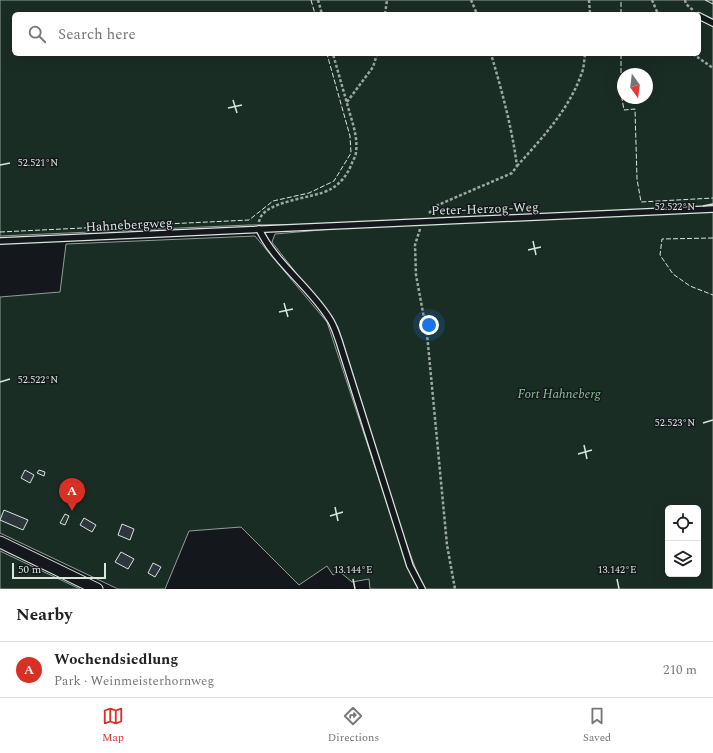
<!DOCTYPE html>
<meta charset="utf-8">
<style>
body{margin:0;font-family:Spectral,serif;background:#f6f6f6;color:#222}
.controls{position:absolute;right:12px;bottom:12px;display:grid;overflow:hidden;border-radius:6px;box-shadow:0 4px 16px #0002}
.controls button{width:36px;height:36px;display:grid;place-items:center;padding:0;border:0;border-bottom:1px solid #e0e0e0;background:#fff;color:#222;font:20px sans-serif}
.compass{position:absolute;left:617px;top:68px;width:36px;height:36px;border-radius:50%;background:#fff;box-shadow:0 4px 16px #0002;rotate:166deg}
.scale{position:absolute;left:12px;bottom:10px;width:94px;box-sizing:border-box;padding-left:4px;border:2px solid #d8e6dc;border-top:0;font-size:11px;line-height:14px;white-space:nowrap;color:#d8e6dc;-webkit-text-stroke:3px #14181c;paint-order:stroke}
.you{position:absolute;left:429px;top:325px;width:14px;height:14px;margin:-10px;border:3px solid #fff;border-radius:50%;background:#1a73e8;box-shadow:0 0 0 6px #1a73e833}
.badge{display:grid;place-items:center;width:26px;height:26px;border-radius:50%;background:#d93025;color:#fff;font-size:13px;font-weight:700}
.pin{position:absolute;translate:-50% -33px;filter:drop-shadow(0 1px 2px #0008)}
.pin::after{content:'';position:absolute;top:21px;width:14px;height:12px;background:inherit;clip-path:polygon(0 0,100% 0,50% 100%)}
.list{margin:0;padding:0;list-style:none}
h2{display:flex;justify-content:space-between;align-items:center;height:52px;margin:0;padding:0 16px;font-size:17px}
h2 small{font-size:13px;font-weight:400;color:#767676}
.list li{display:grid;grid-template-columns:26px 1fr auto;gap:12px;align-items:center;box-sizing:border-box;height:56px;padding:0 16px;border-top:1px solid #e0e0e0}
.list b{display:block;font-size:15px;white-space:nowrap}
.list p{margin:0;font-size:13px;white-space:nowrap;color:#767676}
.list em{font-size:13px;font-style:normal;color:#767676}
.icon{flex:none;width:22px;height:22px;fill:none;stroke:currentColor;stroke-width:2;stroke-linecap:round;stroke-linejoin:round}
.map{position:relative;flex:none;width:713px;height:589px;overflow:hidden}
.search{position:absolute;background:#fff;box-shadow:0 4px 16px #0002;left:12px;right:12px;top:12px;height:44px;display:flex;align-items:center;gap:10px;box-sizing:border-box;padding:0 14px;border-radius:6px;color:#767676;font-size:15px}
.sheet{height:108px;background:#fff}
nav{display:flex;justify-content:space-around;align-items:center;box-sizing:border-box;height:56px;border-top:1px solid #e0e0e0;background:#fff;font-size:11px;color:#767676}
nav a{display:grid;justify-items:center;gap:2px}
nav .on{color:#d93025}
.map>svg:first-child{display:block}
.green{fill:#1a2d24;stroke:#939e99;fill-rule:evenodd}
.building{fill:#2c363c;stroke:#d8e6dc}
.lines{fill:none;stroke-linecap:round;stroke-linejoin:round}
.lane-casing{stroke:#d8e6dc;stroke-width:8}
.street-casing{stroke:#d8e6dc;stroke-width:13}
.path{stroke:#9da8a2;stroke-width:2.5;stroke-dasharray:3 2;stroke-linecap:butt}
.lane{stroke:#14181c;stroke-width:5.5}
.street{stroke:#14181c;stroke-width:11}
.fence{stroke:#d8e6dc;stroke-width:1;stroke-dasharray:5 2;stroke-linecap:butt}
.ticks{fill:none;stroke:#d8e6dc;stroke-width:1.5}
.labels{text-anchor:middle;stroke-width:3;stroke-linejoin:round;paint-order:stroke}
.street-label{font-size:13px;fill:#d8e6dc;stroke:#14181c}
.park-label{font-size:13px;font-style:italic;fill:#8ac095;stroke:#14181c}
.ticks-label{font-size:10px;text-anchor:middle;fill:#d8e6dc;stroke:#14181c;stroke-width:3;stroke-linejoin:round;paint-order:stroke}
</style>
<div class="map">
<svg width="713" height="589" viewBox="0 0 713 589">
<rect width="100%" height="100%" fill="#14181c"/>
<g class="green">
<path d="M0,0H713V589H425L415,567L402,532L338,327L272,242L275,234L401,223L248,225L0,236ZM14,14H699V54H14ZM623,74H647V98H623ZM668,508H698V574H668Z"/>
<path d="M255,236L327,322L408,567L420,589H370L369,579L352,582L340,572L333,575L327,566L299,585L241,527L189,531L165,589H118L0,533V297L60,292L66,244Z"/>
<path d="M0,551L80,589H0Z"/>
</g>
<g class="building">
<path d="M705,0H713V4Z"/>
<path d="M25,470L34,475L30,483L21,478Z"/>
<path d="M39,470L45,472L44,476L37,473Z"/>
<path d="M4,510L28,520L23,530L0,520Z"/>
<path d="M65,514L69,516L65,525L60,523Z"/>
<path d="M84,518L96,525L92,532L80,525Z"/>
<path d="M122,524L134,529L130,540L118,535Z"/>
<path d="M121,552L134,559L128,569L115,562Z"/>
<path d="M153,563L161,567L155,577L148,573Z"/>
</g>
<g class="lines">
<g class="lane-casing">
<g id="lane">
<path d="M699,16L713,23"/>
<path d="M259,229C275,263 309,286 329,318C334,325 336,333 339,341L410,566L422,589"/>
<path d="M0,241L713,209"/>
</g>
</g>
<g class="street-casing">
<path id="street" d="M0,542L97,589"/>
</g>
<g class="path">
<path d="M318,0L322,14"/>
<path d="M471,0L477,14"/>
<path d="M589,0L590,14"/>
<path d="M652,0L658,14"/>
<path d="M685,0L686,4L694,11"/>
<path d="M385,14L387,0"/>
<path d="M693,54L713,68"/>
<path d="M347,102L373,67L377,54"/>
<path d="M517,166C542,138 568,111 581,75C584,69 584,61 585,54"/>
<path d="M429,213L438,205L512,173L517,166C512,128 502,91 491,54"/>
<path d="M259,222C262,200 314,199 331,189C341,183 348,174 352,163C353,160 356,156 356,152C358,136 352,122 348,107C343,89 338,72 333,54"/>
<path d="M420,229L415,245L416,275L427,334L447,545L455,589"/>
</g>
<use href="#lane" class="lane"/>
<use href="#street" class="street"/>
<g class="fence">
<path d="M311,0L315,14"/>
<path d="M621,14V0"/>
<path d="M621,54V93L624,110L635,109L637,179L641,202L713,198"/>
<path d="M0,232L249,220L273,201L309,193L334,181L351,153L350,136L327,54"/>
<path d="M713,238L662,239L660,255L673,274L690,286L713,295"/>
</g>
</g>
<path class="ticks" d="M233,100L237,113M228,108L242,105M0,165L10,163M703,206L713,204M533,241L536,255M528,250L541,247M284,303L288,317M279,312L293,309M0,382L10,379M703,423L713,420M584,445L587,459M578,454L592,450M335,507L338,521M330,516L343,512M353,579L355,589M617,579L619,589"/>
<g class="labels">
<g class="street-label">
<text transform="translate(485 208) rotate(-2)" y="5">Peter-Herzog-Weg</text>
<text transform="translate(129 224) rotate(-3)" y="5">Hahnebergweg</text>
</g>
<g class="park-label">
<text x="559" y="398">Fort Hahneberg</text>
</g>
</g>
<g class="ticks-label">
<text x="38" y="166">52.521°N</text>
<text x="675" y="210">52.522°N</text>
<text x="38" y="383">52.522°N</text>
<text x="675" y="426">52.523°N</text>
<text x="353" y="573">13.144°E</text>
<text x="617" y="573">13.142°E</text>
</g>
</svg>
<div class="controls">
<button><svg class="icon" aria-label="locate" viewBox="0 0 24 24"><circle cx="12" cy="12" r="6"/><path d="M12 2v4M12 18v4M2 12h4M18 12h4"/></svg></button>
<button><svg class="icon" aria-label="layers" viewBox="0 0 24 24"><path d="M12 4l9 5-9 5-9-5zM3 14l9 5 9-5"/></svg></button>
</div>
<svg class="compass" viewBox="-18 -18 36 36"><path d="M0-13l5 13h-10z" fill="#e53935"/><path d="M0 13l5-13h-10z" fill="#767676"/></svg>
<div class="scale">50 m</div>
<div class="you"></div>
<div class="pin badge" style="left:72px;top:511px">A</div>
<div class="search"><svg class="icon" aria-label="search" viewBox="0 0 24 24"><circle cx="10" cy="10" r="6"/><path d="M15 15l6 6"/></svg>Search here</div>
</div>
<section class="sheet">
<h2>Nearby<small></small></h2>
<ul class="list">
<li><span class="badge">A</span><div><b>Wochendsiedlung</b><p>Park · Weinmeisterhornweg</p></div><em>210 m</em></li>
</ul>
</section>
<nav>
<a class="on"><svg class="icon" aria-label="map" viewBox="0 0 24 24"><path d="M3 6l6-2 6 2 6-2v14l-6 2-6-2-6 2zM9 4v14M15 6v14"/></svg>Map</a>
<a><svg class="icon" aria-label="directions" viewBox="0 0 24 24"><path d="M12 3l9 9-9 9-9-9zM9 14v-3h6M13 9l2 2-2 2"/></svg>Directions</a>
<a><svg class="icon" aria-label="saved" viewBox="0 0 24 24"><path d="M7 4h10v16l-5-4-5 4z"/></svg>Saved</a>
</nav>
